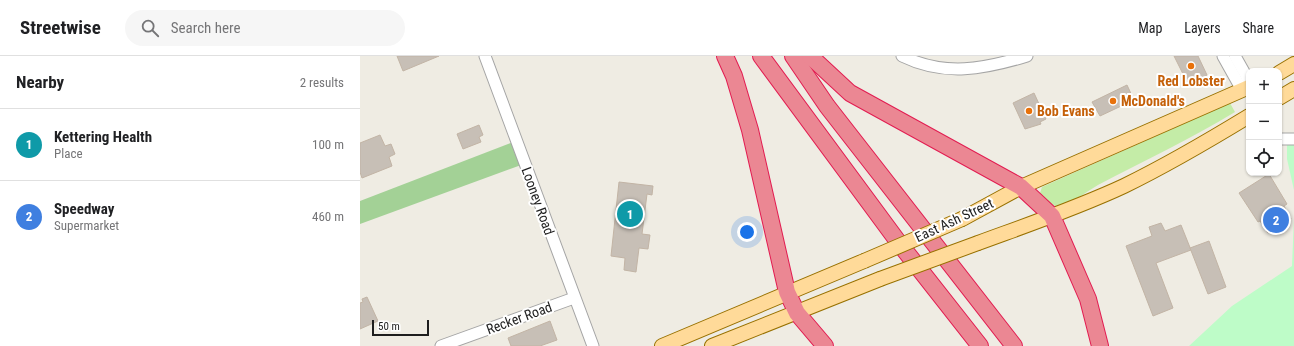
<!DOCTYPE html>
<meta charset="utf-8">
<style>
body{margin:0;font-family:"Roboto Condensed",sans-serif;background:#f6f6f6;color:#202124}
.controls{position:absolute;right:12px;top:12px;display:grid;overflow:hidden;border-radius:8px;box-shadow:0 1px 3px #0004}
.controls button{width:36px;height:36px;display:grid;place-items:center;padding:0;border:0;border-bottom:1px solid #e0e0e0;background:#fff;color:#202124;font:20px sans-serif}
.scale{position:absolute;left:12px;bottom:10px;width:57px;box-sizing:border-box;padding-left:4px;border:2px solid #1e1e1e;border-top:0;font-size:11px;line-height:14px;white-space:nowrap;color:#1e1e1e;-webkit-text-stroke:3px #fff;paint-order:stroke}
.you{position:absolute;left:387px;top:176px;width:14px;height:14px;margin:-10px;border:3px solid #fff;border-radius:50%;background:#1a73e8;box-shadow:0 0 0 6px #1a73e833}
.badge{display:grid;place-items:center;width:26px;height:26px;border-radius:50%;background:#ea580c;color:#fff;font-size:13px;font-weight:700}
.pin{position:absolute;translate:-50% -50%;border:2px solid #fff;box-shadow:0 1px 4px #0006}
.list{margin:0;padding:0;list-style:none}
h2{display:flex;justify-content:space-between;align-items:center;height:52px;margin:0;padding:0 16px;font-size:17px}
h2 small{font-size:13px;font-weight:400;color:#757577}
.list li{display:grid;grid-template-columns:26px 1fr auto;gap:12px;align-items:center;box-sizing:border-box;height:72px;padding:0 16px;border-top:1px solid #e0e0e0}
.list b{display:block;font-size:15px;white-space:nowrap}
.list p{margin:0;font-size:13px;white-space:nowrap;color:#757577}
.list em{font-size:13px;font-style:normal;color:#757577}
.icon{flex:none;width:22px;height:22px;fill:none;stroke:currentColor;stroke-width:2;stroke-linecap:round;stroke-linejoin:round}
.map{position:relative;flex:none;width:934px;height:290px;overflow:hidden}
header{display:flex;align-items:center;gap:24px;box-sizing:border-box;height:56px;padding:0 20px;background:#fff;border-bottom:1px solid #e0e0e0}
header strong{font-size:19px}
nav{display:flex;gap:22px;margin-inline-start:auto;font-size:14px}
.search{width:280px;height:36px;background:#f6f6f6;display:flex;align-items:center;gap:10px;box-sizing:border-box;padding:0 14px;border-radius:22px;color:#757577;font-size:15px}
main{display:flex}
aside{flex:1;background:#fff}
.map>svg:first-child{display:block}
.grass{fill:#c4eca7}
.forest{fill:#a3d196}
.park{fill:#befcc8}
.building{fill:#c7bfb6;stroke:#c2b4a5}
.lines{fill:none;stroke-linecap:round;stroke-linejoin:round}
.minor-casing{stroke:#a5a5a5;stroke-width:13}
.major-casing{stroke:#987100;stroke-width:16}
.highway-casing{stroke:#e21c51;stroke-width:18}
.minor{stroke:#fff;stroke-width:11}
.major{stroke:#ffda99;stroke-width:14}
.highway{stroke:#eb8793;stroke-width:16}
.major-bridge-casing{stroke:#987100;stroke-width:16;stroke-linecap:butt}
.major-bridge{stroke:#ffda99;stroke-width:14}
.food-dot{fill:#e8710a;stroke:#fff;stroke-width:1.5}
.labels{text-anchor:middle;stroke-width:4;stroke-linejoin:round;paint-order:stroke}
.food-label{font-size:14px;font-weight:bold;fill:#c56008;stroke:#fff;text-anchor:start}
.street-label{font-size:14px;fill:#1e1e1e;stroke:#fff}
</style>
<header>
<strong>Streetwise</strong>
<div class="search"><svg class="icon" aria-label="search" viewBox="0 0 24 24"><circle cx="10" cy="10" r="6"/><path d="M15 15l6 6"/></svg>Search here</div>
<nav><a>Map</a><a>Layers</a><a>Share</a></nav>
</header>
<main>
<aside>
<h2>Nearby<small>2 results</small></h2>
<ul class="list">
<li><span class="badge" style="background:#0f9aa8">1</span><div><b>Kettering Health</b><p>Place</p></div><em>100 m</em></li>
<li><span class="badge" style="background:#3f7fe0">2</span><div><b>Speedway</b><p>Supermarket</p></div><em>460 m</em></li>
</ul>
</aside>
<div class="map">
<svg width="934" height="290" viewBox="0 0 934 290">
<rect width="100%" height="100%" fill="#efece3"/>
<path class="grass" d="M870,47L875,56C830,83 784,105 738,129C724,137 711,149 695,150L679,140L682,131Z"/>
<path class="forest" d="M156,85L164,108L0,168V145Z"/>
<g class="park">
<path d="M927,83H934V134L927,103Z"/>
<path d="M934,161V290H829L872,250L932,210Z"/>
</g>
<g class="building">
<path d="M37,0H79L43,15Z"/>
<path d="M814,0H838L847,19L837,25L835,22L827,26Z"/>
<path d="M767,29L774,44L740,60L732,46Z"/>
<path d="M674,37L686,63L680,66L681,68L665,73L653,47Z"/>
<path d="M119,69L123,79L119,81L121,86L103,93L97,78Z"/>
<path d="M20,79L25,90L31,88L35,98L29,101L32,110L2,122L0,116V87Z"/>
<path d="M909,118L927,148L924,150L931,163L908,177L900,165L898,166L879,137Z"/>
<path d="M259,126L293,130L292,139L287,138L282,178L290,179L288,193L279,192L276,216L264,214L265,202L251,200Z"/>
<path d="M801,167L805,175L821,169L831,194L796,207L813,252L793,260L766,190L792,180L789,171Z"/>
<path d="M849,185L866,231L848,238L830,192Z"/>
<path d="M7,241L18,265L0,273V247L3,246L2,243Z"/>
<path d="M190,265L197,284L180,290H151L148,282Z"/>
</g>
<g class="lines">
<g class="minor-casing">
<g id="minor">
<path d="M125,0L233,290"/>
<path d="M542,0C585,21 624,13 667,0"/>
<path d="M863,0L882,34"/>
<path d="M875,0L889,25"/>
<path d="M919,83H934"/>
<path d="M81,290L214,242"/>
</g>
</g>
<g class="major-casing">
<g id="major">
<path d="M919,17L934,8"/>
<path d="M919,42L934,33"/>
<path d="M602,163L661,131L889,31"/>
<path d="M618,187C667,169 717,152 764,130C807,109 848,85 889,60"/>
<path d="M302,290L504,205"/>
<path d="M352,290L520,223"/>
</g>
</g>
<g class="highway-casing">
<g id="highway">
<path d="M365,0L374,20L390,74L427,236L437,257L465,290"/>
<path d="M401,0L539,187L620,290"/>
<path d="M433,0L467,50L654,290"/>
<path d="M450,0L490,37L661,131L692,160L728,243L740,290"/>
</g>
</g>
<use href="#minor" class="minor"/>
<use href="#major" class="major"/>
<use href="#highway" class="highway"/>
<g class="major-bridge-casing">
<g id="major-bridge">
<path d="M504,205L602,163"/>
<path d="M520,223L618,187"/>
</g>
</g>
<use href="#major-bridge" class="major-bridge"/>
</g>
<g class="food-dot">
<circle cx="831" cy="10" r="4"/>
<circle cx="753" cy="45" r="4"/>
<circle cx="669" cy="55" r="4"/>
</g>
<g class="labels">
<g class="food-label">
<text x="831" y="30" text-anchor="middle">Red Lobster</text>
<text x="761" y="50">McDonald's</text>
<text x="677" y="60">Bob Evans</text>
</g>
<g class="street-label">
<text transform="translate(178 145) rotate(70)" y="5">Looney Road</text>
<text transform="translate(594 164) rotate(-25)" y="5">East Ash Street</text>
<text transform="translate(159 262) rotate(-20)" y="5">Recker Road</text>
</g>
</g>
</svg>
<div class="controls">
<button>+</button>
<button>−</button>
<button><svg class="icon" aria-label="locate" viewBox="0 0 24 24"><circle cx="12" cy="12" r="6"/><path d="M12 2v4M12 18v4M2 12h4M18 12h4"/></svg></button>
</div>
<div class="scale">50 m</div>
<div class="you"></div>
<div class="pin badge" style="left:270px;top:158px;background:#0f9aa8">1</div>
<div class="pin badge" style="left:916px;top:164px;background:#3f7fe0">2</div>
</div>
</main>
